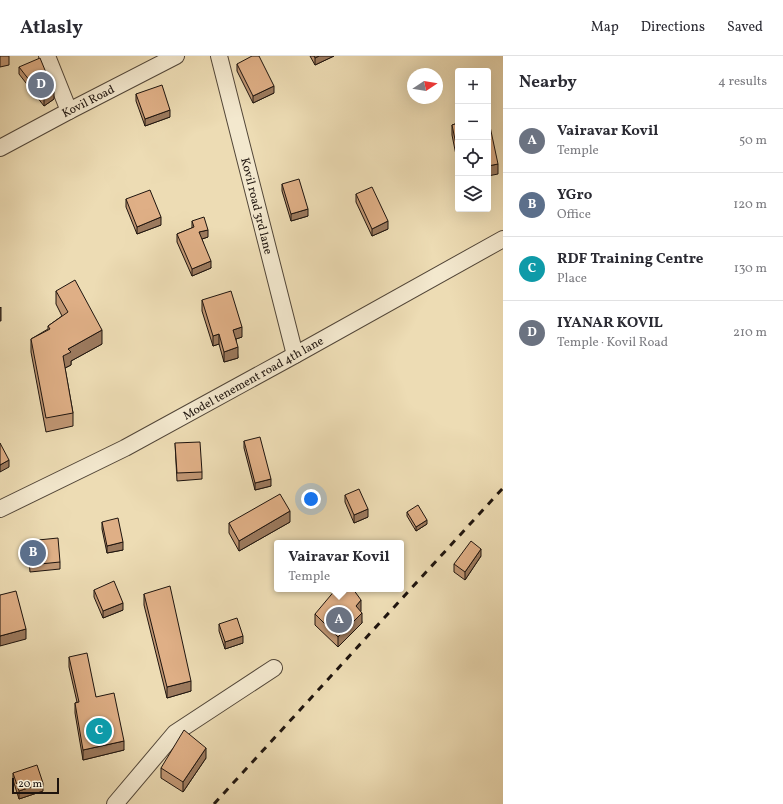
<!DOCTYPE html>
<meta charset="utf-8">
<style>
body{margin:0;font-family:Vollkorn,serif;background:#f7f7f7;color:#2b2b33}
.controls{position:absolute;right:12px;top:12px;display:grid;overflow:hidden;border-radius:4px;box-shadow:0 4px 16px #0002}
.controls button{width:36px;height:36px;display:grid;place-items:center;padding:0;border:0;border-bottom:1px solid #e1e1e2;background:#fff;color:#2b2b33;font:20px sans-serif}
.compass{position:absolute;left:407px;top:12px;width:36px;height:36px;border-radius:50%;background:#fff;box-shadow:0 4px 16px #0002;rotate:78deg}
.scale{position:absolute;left:12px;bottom:10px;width:47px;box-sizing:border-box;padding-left:4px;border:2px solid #1e140e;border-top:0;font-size:11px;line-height:14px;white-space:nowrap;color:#1e140e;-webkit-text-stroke:3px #f3e8ce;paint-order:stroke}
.you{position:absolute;left:311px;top:443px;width:14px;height:14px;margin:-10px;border:3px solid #fff;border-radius:50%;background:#1a73e8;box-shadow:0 0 0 6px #1a73e833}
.badge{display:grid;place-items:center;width:26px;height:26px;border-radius:50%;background:#db2777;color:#fff;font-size:13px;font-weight:700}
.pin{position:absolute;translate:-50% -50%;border:2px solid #fff;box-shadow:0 1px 4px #0006}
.popup{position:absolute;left:274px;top:484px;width:130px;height:52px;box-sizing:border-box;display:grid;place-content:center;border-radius:4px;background:#fff;filter:drop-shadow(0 1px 3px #0005);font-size:13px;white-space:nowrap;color:#7c7c81}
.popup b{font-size:15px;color:#2b2b33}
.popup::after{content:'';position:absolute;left:50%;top:100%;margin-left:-8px;border:8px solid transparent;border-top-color:#fff}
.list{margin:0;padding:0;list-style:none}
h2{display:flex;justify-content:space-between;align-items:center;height:52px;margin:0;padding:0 16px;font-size:17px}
h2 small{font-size:13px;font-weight:400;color:#7c7c81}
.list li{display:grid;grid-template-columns:26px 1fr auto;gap:12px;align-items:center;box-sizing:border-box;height:64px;padding:0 16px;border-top:1px solid #e1e1e2}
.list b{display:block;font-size:15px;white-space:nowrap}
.list p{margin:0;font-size:13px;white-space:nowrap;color:#7c7c81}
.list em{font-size:13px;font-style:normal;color:#7c7c81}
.icon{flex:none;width:22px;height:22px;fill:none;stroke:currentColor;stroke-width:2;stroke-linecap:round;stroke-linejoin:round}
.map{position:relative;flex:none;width:503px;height:748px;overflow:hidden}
header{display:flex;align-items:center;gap:24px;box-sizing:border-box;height:56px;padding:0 20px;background:#fff;border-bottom:1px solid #e1e1e2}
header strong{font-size:19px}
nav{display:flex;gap:22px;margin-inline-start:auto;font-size:14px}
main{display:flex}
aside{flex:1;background:#fff}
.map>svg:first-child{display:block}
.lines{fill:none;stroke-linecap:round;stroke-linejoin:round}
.street-casing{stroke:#524638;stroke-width:18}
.street{stroke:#f3e8ce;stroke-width:16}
.rail{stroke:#1e140e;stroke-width:3;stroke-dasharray:7 7;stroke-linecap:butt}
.wall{fill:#c09673;stroke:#1e140e}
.shaded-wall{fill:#9c7a5e;stroke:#1e140e}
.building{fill:#dfaf86;stroke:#1e140e}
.labels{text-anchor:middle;stroke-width:3.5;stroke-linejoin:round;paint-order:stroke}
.street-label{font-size:12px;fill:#1e140e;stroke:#f3e8ce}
</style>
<header>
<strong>Atlasly</strong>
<nav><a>Map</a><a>Directions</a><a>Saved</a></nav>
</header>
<main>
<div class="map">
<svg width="503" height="748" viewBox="0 0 503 748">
<rect width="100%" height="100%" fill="#eddcb4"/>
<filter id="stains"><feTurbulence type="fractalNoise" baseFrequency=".005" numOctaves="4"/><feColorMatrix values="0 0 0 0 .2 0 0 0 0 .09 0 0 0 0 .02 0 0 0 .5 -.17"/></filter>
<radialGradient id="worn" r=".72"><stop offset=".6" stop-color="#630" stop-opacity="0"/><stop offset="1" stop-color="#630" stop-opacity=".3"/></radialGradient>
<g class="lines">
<g class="street-casing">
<g id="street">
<path d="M47,0L69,55"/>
<path d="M219,0L295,299"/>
<path d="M0,92L69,55L176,0"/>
<path d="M0,453L125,392L295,299L503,183"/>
<path d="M115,748L175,677L274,612"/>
</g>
</g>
<use href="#street" class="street"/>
<path class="rail" d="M214,748L503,432"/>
</g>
<g class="wall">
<path d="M0,0H9V9L0,11Z"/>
<path d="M310,0H334L315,9Z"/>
<path d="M237,8L274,37L253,47L237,15Z"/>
<path d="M19,11L54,43L44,50L19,18Z"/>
<path d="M136,38L170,61L145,70L136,45Z"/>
<path d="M458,67V109L452,79V69Z"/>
<path d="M282,128L308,160L291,165L282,135Z"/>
<path d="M356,138L388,173L372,180L356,146Z"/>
<path d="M126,143L161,169L137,178L126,151Z"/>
<path d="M192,165L208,181L202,183L211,212L192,220L177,186V178L192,172Z"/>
<path d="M56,235L102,288L71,305V309L65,312L73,357V370L46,376L31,296V283L48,273V270L62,260L56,248Z"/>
<path d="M202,244L242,281L236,283L238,302L224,306L219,288L213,290L202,255Z"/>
<path d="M244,385L271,430L255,434L244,392Z"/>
<path d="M175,387L202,416V423L177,425Z"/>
<path d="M345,439L368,461L354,467L345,446Z"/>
<path d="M407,456L427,468L416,475L407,460Z"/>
<path d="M102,466L123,494L107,497L102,473Z"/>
<path d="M290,466L239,495L229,477V467Z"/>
<path d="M28,485L60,506V513L30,516L28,492Z"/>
<path d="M481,500L465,524L454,516V508Z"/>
<path d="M94,534L123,554L103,562L94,541Z"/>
<path d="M144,538L191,635L167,642L144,549Z"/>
<path d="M360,555L362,567L338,591L315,569V558Z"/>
<path d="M219,568L243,587L225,593L219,575Z"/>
<path d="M69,601L96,641L124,694L83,704L75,657V647L77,646L69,611Z"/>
<path d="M206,702L183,736L161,722V712Z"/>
<path d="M13,717L43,735L19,743L13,724Z"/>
</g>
<g class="shaded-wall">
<path d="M319,0H334L315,9V2Z"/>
<path d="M274,30V37L253,47V40Z"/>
<path d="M54,36V43L44,50V43Z"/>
<path d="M170,54V61L145,70V63Z"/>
<path d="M498,108V118L488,120V110Z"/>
<path d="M308,153V160L291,165V158Z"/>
<path d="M161,161V169L137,178V171Z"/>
<path d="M388,165V173L372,180V173Z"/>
<path d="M208,174V181L199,184V176Z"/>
<path d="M211,205V212L192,220V213Z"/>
<path d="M1,251V265H0V252Z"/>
<path d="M242,271V281L233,284V274Z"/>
<path d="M102,274V288L71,305V309L63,313V300L68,293Z"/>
<path d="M219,278V288L213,290V280Z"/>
<path d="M238,291V302L224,306V296Z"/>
<path d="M9,404V411L0,416V409Z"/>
<path d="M271,423V430L255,434V427Z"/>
<path d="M368,453V461L354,467V459Z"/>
<path d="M290,455V466L239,495V485Z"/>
<path d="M427,464V468L416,475V471Z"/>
<path d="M123,486V494L107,497V490Z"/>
<path d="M481,493V500L465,524V516Z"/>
<path d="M361,544V555L356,561V550Z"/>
<path d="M123,547V554L103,562V555Z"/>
<path d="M362,557V567L338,591V581Z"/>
<path d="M26,573V583L0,590V580Z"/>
<path d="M243,580V587L225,593V586Z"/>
<path d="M191,625V635L167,642V631Z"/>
<path d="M124,685V694L83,704V694Z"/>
<path d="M206,692V702L183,736V726Z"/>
<path d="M43,727V735L19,743V735Z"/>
</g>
<g class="building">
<path d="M252,0H259L274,30L253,40L237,8Z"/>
<path d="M314,0H319L315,2Z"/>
<path d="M40,2L54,36L44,43L19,11Z"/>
<path d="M162,29L170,54L145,63L136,38Z"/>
<path d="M488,61L498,108L488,110Z"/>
<path d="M458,67V98L452,69Z"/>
<path d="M299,123L308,153L291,158L282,128Z"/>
<path d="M372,131L388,165L372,173L356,138Z"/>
<path d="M150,134L161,161L137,171L126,143Z"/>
<path d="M204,161L208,174L199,176L211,205L192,213L177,178L194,171L192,165Z"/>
<path d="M75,224L102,274L68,293L71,296L63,300L73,357L46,362L31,283L50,273L48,270L68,256L56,235Z"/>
<path d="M231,235L242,271L233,274L238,291L224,296L219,278L213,280L202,244Z"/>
<path d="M260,381L271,423L255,427L244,385Z"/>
<path d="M200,386L202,416L177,417L175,387Z"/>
<path d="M0,387L9,404L0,409Z"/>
<path d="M359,433L368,453L354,459L345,439Z"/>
<path d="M280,438L290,455L239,485L229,467Z"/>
<path d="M418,449L427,464L416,471L407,456Z"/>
<path d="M118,462L123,486L107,490L102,466Z"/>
<path d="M58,482L60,506L30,509L28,485Z"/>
<path d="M471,485L481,493L465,516L454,508Z"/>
<path d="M114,525L123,547L103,555L94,534Z"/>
<path d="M170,530L191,625L167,631L144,538Z"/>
<path d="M336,533H341L345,537L351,533H353L361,544L356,550L362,557L338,581L315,558Z"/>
<path d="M16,535L26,573L0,580V539Z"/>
<path d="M237,562L243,580L225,586L219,568Z"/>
<path d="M87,597L96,641L114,637L124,685L83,694L75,647L79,646L69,601Z"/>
<path d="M184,674L206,692L183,726L161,712Z"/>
<path d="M37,709L43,727L19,735L13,717Z"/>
</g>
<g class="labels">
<g class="street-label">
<text transform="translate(88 45) rotate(-27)" y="4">Kovil Road</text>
<text transform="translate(257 150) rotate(76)" y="4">Kovil road 3rd lane</text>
<text transform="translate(253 322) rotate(-29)" y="4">Model tenement road 4th lane</text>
</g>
</g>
<rect width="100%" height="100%" filter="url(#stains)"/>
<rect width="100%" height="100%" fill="url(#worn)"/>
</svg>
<div class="controls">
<button>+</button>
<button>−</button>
<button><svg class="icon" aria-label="locate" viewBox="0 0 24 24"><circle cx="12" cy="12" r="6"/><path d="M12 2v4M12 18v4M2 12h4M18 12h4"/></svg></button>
<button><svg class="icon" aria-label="layers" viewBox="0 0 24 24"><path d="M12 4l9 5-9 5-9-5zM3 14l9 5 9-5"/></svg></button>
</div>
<svg class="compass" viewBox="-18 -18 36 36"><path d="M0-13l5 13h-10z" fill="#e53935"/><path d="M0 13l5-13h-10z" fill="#7c7c81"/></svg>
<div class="scale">20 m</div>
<div class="you"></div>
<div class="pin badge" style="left:339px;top:564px;background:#6b7280">A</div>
<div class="popup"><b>Vairavar Kovil</b>Temple</div>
<div class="pin badge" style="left:33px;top:497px;background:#5c6f8a">B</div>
<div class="pin badge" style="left:99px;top:675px;background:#0f9aa8">C</div>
<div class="pin badge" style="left:41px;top:29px;background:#6b7280">D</div>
</div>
<aside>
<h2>Nearby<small>4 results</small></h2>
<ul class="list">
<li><span class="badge" style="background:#6b7280">A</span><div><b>Vairavar Kovil</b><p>Temple</p></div><em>50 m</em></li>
<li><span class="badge" style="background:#5c6f8a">B</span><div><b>YGro</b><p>Office</p></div><em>120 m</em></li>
<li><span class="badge" style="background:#0f9aa8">C</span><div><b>RDF Training Centre</b><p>Place</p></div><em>130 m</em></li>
<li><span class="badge" style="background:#6b7280">D</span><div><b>IYANAR KOVIL</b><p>Temple · Kovil Road</p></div><em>210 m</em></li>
</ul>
</aside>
</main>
